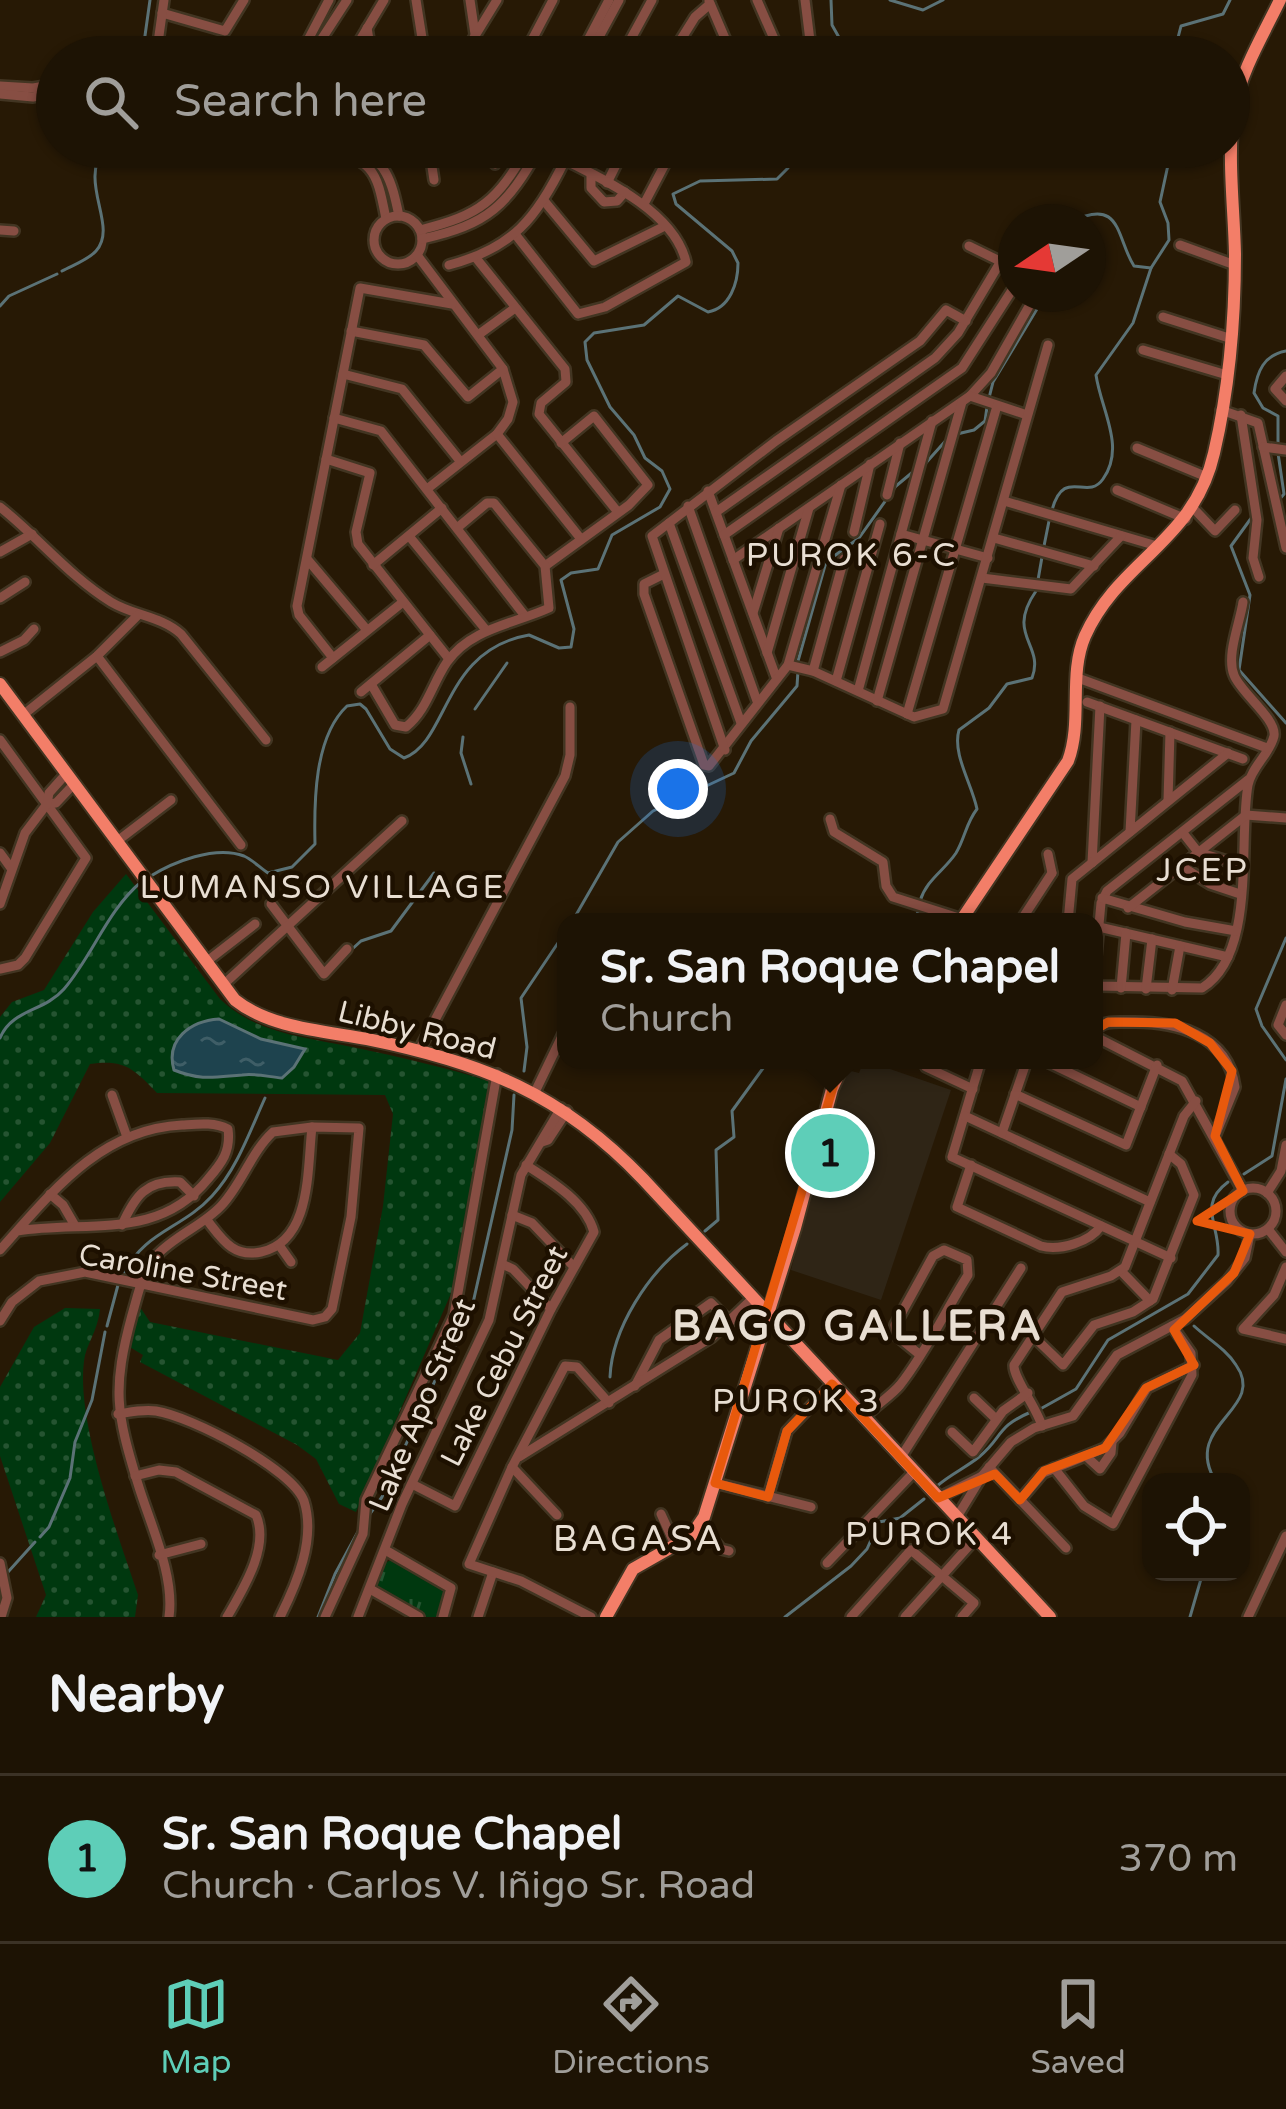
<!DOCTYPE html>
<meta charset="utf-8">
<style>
body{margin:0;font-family:"Varela Round",sans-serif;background:#2a2013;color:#f1f3f6}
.controls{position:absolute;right:36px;bottom:36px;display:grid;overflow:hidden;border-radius:24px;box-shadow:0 3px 9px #0004}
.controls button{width:108px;height:108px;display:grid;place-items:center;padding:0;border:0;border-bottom:3px solid #3b3226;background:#1d1304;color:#f1f3f6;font:60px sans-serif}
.compass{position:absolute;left:998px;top:204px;width:108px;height:108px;border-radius:50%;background:#1d1304;box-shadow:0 3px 9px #0004;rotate:257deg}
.you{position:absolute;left:678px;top:789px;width:42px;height:42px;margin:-30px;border:9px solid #fff;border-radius:50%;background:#1a73e8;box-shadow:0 0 0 18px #1a73e833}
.badge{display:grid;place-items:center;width:78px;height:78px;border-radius:50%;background:#5eceb8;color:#111;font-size:39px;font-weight:700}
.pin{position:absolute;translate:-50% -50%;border:6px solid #fff;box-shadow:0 3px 12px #0006}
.popup{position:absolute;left:557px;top:913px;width:546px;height:156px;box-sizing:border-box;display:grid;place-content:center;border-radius:24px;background:#1d1304;filter:drop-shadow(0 3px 9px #0005);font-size:39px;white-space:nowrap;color:#a09e9a}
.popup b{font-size:45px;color:#f1f3f6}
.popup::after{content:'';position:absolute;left:50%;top:100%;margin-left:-24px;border:24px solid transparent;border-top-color:#1d1304}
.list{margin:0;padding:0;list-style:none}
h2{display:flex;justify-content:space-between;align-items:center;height:156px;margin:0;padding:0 48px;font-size:51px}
h2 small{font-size:39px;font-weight:400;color:#a09e9a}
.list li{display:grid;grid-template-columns:78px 1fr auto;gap:36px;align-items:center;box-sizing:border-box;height:168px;padding:0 48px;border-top:3px solid #3b3226}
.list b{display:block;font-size:45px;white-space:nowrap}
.list p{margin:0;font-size:39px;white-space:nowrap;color:#a09e9a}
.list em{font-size:39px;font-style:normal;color:#a09e9a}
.icon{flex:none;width:66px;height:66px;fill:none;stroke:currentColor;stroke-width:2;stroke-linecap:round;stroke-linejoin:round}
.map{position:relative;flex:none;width:1286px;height:1617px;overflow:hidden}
.search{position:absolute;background:#1d1304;box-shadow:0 3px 9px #0004;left:36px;right:36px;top:36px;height:132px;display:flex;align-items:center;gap:30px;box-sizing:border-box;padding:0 42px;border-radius:66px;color:#a09e9a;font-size:45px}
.sheet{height:324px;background:#1d1304}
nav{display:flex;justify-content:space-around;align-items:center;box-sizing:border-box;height:168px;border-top:3px solid #3b3226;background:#1d1304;font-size:33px;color:#a09e9a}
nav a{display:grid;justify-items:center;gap:6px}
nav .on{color:#5eceb8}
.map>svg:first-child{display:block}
.education{fill:#2f2516}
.grass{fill:url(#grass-dots)}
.park{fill:url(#park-tufts)}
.water{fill:url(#water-ripples);stroke:#5b7276;stroke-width:3}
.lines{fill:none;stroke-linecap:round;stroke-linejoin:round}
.stream{stroke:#5b7276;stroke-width:3}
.minor-casing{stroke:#423522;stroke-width:14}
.major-casing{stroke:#423522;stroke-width:16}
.minor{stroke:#874e43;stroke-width:9}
.major{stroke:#f37e68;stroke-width:12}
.marked{fill:none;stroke:#e8590c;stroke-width:9;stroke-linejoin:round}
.labels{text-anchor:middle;stroke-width:9;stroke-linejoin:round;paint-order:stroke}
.street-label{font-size:30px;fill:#e8ded2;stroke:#1d1000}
.neighbourhood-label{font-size:33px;letter-spacing:3px;fill:#e8ded2;stroke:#1d1000}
.quarter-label{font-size:36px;letter-spacing:3px;fill:#e8ded2;stroke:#1d1000}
.district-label{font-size:42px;font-weight:bold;letter-spacing:3px;fill:#e8ded2;stroke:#1d1000}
</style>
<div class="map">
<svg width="1286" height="1617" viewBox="0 0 1286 1617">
<defs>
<pattern id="grass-dots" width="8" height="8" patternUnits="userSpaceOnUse" patternTransform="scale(3)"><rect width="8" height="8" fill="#00380f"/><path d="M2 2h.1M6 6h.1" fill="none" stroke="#255431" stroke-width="1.8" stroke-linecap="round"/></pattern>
<pattern id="park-tufts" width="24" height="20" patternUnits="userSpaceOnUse" patternTransform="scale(3)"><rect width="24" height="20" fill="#00380f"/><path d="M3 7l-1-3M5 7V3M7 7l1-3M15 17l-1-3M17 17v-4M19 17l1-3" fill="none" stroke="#255431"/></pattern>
<pattern id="water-ripples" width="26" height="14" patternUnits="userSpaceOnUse" patternTransform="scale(3)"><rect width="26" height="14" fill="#1e434e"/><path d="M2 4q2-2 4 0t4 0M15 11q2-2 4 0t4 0" fill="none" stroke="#3f5e67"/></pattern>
</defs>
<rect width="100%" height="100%" fill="#271905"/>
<path class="education" d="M864,1060L951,1090L881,1300L791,1270L811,1192L834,1198L859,1123L830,1113L847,1070L859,1073Z"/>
<g class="grass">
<path d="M126,874L220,999C256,1034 306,1037 352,1047C399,1057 445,1067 491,1082L452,1291L356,1512L339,1504L316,1459L297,1445L140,1362L143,1355L128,1346L140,1307L150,1322L338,1360L360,1333L383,1206L393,1114L385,1095L157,1093C134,1069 125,1059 90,1064L50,1143L0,1202V1017L12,1002L44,990L93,912Z"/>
<path d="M65,1308L100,1309C98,1331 86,1344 84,1361C76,1422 118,1535 138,1595L135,1617H36L46,1595L0,1456V1387L34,1327Z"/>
</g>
<path class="park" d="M393,1560L444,1589L440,1617H426L378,1590L375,1585L386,1562Z"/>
<path class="water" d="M219,1019L261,1039L305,1049L294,1067L282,1078C269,1077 255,1073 242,1075C215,1077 201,1081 174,1070C165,1039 191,1021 219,1019Z"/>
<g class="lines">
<g class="stream">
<path d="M831,0L832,25L850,57"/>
<path d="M890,0L923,10L943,0"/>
<path d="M142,57L150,0"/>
<path d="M1173,57L1181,26L1223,14L1230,0"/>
<path d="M1071,222C1122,196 1116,238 1134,266L1151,268L1169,240L1168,223L1160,202L1168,165L1159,154L1135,158L1133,147"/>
<path d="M62,271C73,265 88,260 96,251C119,225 77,183 105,147"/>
<path d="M0,306L9,296L57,274"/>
<path d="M989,398L993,382L1046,294"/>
<path d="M957,434L974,430L985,421L987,407"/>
<path d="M924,465L949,437"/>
<path d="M1279,500L1284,494L1278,453V416L1263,408L1254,393C1257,371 1264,355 1286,351"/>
<path d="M1052,510C1064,466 1087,502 1103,479C1126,447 1101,410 1096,375L1133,323L1151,268"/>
<path d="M1252,517L1231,546L1250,595L1239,670L1286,723"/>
<path d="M1044,546L1049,521"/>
<path d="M1038,580L1042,557"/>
<path d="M798,661L826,562L859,538L896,486L914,471"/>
<path d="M475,709L507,663"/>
<path d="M463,737L461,753L471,784"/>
<path d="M149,877C173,862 215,845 244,856C253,860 260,868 268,873L292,867L315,844C314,803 314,737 347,706L360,704L366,709L390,749L404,758C449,742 442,650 529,635L559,648L571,647L574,629L561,580L571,573L598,569L612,535L660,507L670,489L662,471L645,458L634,435L610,407L587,360L585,342L594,333L644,325L678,296L708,312C730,308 738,283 738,263L732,251L676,204L673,194L700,181L777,179L788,168L781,147"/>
<path d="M920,901C927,879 944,871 956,853C965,838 966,823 977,809C972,784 952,754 959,730L989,708L1007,684L1032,678C1045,644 1005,636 1036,591"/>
<path d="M572,922L618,842L653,811L734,773L751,741L797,686L798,671"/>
<path d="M914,922L918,912"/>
<path d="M1286,938L1256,1009L1262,1026L1286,1060"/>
<path d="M350,951L361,941L391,931L434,873"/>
<path d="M0,1038C12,1009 44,1012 64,989C93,955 107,911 141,882"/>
<path d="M524,1071L527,1047L521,998L566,931"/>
<path d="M1244,1174L1272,1156L1286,1079"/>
<path d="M705,1231L718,1220L716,1150L734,1137L732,1111L769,1060"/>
<path d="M123,1275C144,1231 182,1229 212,1196C237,1169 250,1131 265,1098"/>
<path d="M107,1326L118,1285"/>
<path d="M1194,1326C1208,1339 1226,1349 1236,1365C1268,1410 1180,1424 1216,1482"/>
<path d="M610,1377C612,1328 649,1272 687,1244"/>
<path d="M1042,1408L1076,1389L1108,1340L1188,1294L1218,1255C1220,1225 1197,1205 1228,1182"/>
<path d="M937,1486C951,1474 965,1468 979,1457C1003,1438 995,1427 1031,1412"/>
<path d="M369,1515L382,1497L438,1374L468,1325L512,1130L514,1095"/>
<path d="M40,1537L49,1527L70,1478L75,1442L92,1400L105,1332"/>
<path d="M8,1572L35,1542"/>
<path d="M318,1617L335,1574L360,1528"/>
<path d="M785,1617L851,1566L867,1549L879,1522L900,1518L924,1499"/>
<path d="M1190,1617L1203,1572"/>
</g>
<g class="minor-casing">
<g id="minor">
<path d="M416,0L425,57"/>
<path d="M470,0L475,34"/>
<path d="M757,0L782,57"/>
<path d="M805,0L812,57"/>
<path d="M709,1L733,57"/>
<path d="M162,13L225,31L244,0"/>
<path d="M367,28L372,57"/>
<path d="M528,47L545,57"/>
<path d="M156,57L164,0"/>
<path d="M299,57L329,0"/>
<path d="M310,57L347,0"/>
<path d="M350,57L384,0"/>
<path d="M462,57L497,0"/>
<path d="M523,57L553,0"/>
<path d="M579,57L609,0"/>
<path d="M588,57L619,0"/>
<path d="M621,57L652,0"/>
<path d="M670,57L695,17L710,4"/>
<path d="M0,86L33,88L57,84"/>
<path d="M0,94L33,97L57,92"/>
<path d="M255,147H275"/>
<path d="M321,147C373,162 376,166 386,219"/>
<path d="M352,147C387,158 392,183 399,216"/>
<path d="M429,147L434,180"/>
<path d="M491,147L495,164"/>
<path d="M591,174V188L604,202L617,201L625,192"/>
<path d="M607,183L625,147"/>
<path d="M545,202L594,261L665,226"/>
<path d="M644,204L674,147"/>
<circle cx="398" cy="240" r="24"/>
<path d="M0,230L14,231"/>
<path d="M420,230C481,215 497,201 528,147"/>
<path d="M515,234L578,314L605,307L686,262C673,205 586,172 539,147"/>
<path d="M422,239C489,224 507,206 540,147"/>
<path d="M1180,245L1235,265"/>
<path d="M969,246L1016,269"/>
<path d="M417,255L503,369L513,402L508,419L497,434L427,489"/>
<path d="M476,258L565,369L566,382L541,403L539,414L617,511"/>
<path d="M449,265C513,248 537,218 565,160"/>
<path d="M1163,317L1232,339"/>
<path d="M351,331L424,345L468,397L503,369"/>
<path d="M478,335L515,308"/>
<path d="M1143,350L1227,375"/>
<path d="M343,374L402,389L460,461"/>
<path d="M1286,376L1275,389L1286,401"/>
<path d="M970,396L991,373L1036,294"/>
<path d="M1221,410L1258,423L1286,548"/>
<path d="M1241,415L1257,520L1253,558L1259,577"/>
<path d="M334,418L381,431L525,616"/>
<path d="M497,434L581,539"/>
<path d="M1263,447L1286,450"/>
<path d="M1137,448L1207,477"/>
<path d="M326,459L370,473L356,532L358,544L449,659"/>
<path d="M1117,490L1186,519"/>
<path d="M708,491L776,677"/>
<path d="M887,495L900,443"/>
<path d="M1004,501L1157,546"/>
<path d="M688,506L757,701"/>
<path d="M0,507C38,537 69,576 111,602C134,616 161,616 181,634L266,740"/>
<path d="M1194,509L1215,531L1235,510"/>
<path d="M716,512L935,358L958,333L1001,261"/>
<path d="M669,523L741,723"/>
<path d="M854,532L870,464"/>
<path d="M901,534L988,558"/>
<path d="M724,535L962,368L1016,284"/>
<path d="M409,536L486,630"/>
<path d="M994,538L1094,566"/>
<path d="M0,552L32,534"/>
<path d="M307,559L367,630"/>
<path d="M733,560L970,396L1027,415"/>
<path d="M373,565L442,508"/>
<path d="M545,566L629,505L648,485L594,416L561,443"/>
<path d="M662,575L644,584V594L704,765L709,766L788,665L841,485"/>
<path d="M982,578L1071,589L1121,536"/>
<path d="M0,598L25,582"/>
<path d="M1243,602C1240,623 1226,655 1234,675C1240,692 1277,719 1274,736C1270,754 1252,766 1248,785C1238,841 1257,954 1202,988L1098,986L1094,978L1101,903L1107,891L1249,779"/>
<path d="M753,613L779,528"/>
<path d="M0,652L24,640L34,629"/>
<path d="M767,653L809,508"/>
<path d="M97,656L241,845"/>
<path d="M333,658L299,615L297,606L360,288L452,304"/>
<path d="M788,665L813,671L914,717L943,709L1048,345"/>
<path d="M322,667L403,602"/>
<path d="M813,671L844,559"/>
<path d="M1078,678L1267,748"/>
<path d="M836,681L880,524"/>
<path d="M371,684L395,725L406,727C427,710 432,684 447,662C471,628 514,624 549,608L545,566L494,503H487L457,528"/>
<path d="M858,691L932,421"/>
<path d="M361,692L430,635"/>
<path d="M877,701L962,402"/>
<path d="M1087,702L1243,759"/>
<path d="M907,714L997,406"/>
<path d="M23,715L97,656L138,615"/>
<path d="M0,740L86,858L25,958L18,965L0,969"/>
<path d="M725,750L652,536L776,441L920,341L946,310L966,321"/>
<path d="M1168,801L1170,732"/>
<path d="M47,804L56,803L74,784"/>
<path d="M830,819L834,832L883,862L886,886L893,897L962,919"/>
<path d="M1130,832L1136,720"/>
<path d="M1183,833L1198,852L1243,866"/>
<path d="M116,842L171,800"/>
<path d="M0,853L11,868"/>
<path d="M1048,854L1052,873"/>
<path d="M1092,863L1100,706"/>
<path d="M1181,866L1210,884L1240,894"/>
<path d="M1102,898L1185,922L1236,931"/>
<path d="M0,904L25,833L47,804L49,793L66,774"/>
<path d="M271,904L324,974L347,949"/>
<path d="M1128,908L1246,815L1286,818"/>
<path d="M1020,922L1052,873"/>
<path d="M1068,922L1072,879L1228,753"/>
<path d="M1099,927L1228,957"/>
<path d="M206,962L255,924"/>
<path d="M223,985L402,821"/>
<path d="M1121,988L1126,933"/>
<path d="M1146,989L1152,939"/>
<path d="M1172,990L1180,946"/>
<path d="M1286,1005L1278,1025L1286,1035"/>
<path d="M1094,1031C1104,1020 1115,1022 1130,1022C1174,1021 1228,1034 1235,1087L1215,1136"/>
<path d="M1094,1036L1182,1081L1243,1191"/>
<path d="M419,1050L565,776L570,755V707"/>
<path d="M929,1060L926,1067L973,1089"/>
<path d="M981,1060L952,1157L1171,1258"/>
<path d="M1043,1060L1141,1107"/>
<path d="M535,1092L564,1032"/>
<path d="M1015,1094L1126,1145L1157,1065"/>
<path d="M112,1095L127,1137"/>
<path d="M965,1116L1150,1202"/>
<path d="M1002,1133L1027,1060"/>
<path d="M542,1142L548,1140L567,1111"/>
<path d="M971,1165L957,1207L1041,1246C1060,1251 1090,1242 1101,1226"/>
<circle cx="1253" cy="1211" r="23"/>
<path d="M1267,1193L1281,1171L1286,1145"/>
<path d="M50,1194L63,1205L74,1224"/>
<path d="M512,1215L532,1223L574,1267"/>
<path d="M207,1220C222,1239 233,1258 261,1252C312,1241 307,1169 312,1127"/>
<path d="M122,1225C135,1196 146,1180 180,1182L194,1196"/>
<path d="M1268,1229L1286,1252"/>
<path d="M279,1245L291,1262"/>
<path d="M0,1250C51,1193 100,1129 182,1125C198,1124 214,1122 228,1129C231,1151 222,1163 208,1179C158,1241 87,1220 17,1231"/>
<path d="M502,1264L513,1269L551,1309"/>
<path d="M1286,1267L1274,1295L1243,1329L1286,1339"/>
<path d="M1121,1271L1150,1301"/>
<path d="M0,1321L12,1302L39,1281L85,1272L313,1320L325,1317L332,1309L351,1217L359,1128L312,1127L273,1132C251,1152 242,1184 221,1206C202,1226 174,1236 156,1256C142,1272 138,1295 132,1315C112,1389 116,1412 138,1484C150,1524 175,1575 169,1617"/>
<path d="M1033,1336L1063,1365L1094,1325L1133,1312L1153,1299L1194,1195L1181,1164L1169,1154"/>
<path d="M635,1386L659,1340L711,1303L730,1322"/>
<path d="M974,1398L996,1419"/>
<path d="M118,1414C131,1412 143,1409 156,1411C190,1416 293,1469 304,1501C316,1539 297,1583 280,1617"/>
<path d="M864,1418C875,1405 890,1397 900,1385C926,1352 946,1310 968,1275L967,1260L944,1250L933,1256L895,1325L897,1336L919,1354"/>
<path d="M1042,1426C1036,1406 1013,1378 1014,1365L1062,1292L1111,1276L1125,1267L1184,1116L1196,1101"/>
<path d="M952,1432L973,1452L1003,1411L1028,1393"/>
<path d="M519,1457L712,1337L752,1299"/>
<path d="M901,1457L1021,1268"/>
<path d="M1088,1458L1100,1469L1111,1453L1112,1442"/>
<path d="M512,1467L557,1515"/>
<path d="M989,1467L1066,1548"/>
<path d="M1054,1468L1084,1506L1113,1524L1192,1375L1191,1353L1172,1326"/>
<path d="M135,1476L159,1470L176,1472L256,1515C270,1547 243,1589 227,1617"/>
<path d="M715,1483L811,1507"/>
<path d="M412,1484L455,1506L551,1309L594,1232C586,1202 551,1181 526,1165"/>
<path d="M768,1497L787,1431L832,1384"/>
<path d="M938,1498L982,1476"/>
<path d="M1020,1500L1043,1473L1105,1448L1120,1433L1147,1388L1194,1365"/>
<path d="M661,1514L675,1545"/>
<path d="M957,1517L982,1476L1011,1442L1034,1428L1073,1416L1117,1355L1185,1319L1227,1281L1245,1258L1250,1234"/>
<path d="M701,1525L721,1549L729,1551"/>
<path d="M387,1551L451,1588L443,1617"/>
<path d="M159,1555L201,1544"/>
<path d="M0,1563L7,1598L1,1617"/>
<path d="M827,1563L914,1472"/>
<path d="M370,1589L419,1617"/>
<path d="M325,1617L363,1534L366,1500L454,1315L497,1074"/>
<path d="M358,1617L402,1504L489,1320L521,1175L561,1108"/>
<path d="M478,1617L493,1572"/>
<path d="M591,1617L521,1581L469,1564L512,1467L565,1366L577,1367L609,1403"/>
<path d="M851,1617L911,1550L974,1603L962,1617"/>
<path d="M905,1617L976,1538"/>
<path d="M1248,1617L1286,1536"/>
</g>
</g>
<g class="major-casing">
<g id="major">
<path d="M0,684L235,1000C270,1028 324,1031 367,1039C481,1062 561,1093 643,1179L1050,1617"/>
<path d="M960,922L1068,761C1083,721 1068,675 1085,636C1119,560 1194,542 1214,453C1229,389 1235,320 1235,254C1234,207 1227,156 1234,109C1241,71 1263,35 1280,0"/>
<path d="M606,1617L633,1569L691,1536L704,1517L795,1228L832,1089L845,1060"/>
</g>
</g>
<use href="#minor" class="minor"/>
<use href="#major" class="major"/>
</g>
<path class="marked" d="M920,978L992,1020L1004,995L1089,1034L1108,1022L1175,1023L1210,1043L1232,1071L1215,1136L1243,1191L1197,1221L1250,1234L1234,1273L1174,1330L1194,1365L1146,1388L1105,1448L1044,1471L1020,1500L995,1474L938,1498L832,1384L787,1431L768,1497L715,1483L836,1077Z"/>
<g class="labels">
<g class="street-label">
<text transform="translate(417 1030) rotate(14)" y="10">Libby Road</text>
<text transform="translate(183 1272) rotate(10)" y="10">Caroline Street</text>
<text transform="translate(504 1356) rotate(-63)" y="10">Lake Cebu Street</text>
<text transform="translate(422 1405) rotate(-67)" y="10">Lake Apo Street</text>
</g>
<g class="neighbourhood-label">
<text x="852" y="566">PUROK 6-C</text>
<text x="1203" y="881">JCEP</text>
<text x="323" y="898">LUMANSO VILLAGE</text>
<text x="797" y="1412">PUROK 3</text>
<text x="930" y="1545">PUROK 4</text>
</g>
<g class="quarter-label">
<text x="639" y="1551">BAGASA</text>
</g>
<g class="district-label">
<text x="858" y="1340">BAGO GALLERA</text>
</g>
</g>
</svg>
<div class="controls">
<button><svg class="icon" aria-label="locate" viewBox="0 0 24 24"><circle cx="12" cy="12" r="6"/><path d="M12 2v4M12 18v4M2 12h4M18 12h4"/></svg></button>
</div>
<svg class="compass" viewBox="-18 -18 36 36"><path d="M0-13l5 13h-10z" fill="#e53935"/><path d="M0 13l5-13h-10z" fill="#a09e9a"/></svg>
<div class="you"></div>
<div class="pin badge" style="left:830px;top:1153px">1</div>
<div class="popup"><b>Sr. San Roque Chapel</b>Church</div>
<div class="search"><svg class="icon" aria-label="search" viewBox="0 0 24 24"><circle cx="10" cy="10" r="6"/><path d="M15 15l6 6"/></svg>Search here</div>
</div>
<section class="sheet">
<h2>Nearby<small></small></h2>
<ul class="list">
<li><span class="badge">1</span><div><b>Sr. San Roque Chapel</b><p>Church · Carlos V. Iñigo Sr. Road</p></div><em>370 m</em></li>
</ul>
</section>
<nav>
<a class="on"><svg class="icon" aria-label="map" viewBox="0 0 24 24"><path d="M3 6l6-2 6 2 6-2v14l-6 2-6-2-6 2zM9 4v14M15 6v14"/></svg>Map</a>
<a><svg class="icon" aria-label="directions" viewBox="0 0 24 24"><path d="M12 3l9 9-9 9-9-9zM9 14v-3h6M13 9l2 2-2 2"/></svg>Directions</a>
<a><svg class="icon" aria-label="saved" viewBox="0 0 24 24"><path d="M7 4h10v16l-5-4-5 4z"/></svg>Saved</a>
</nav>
